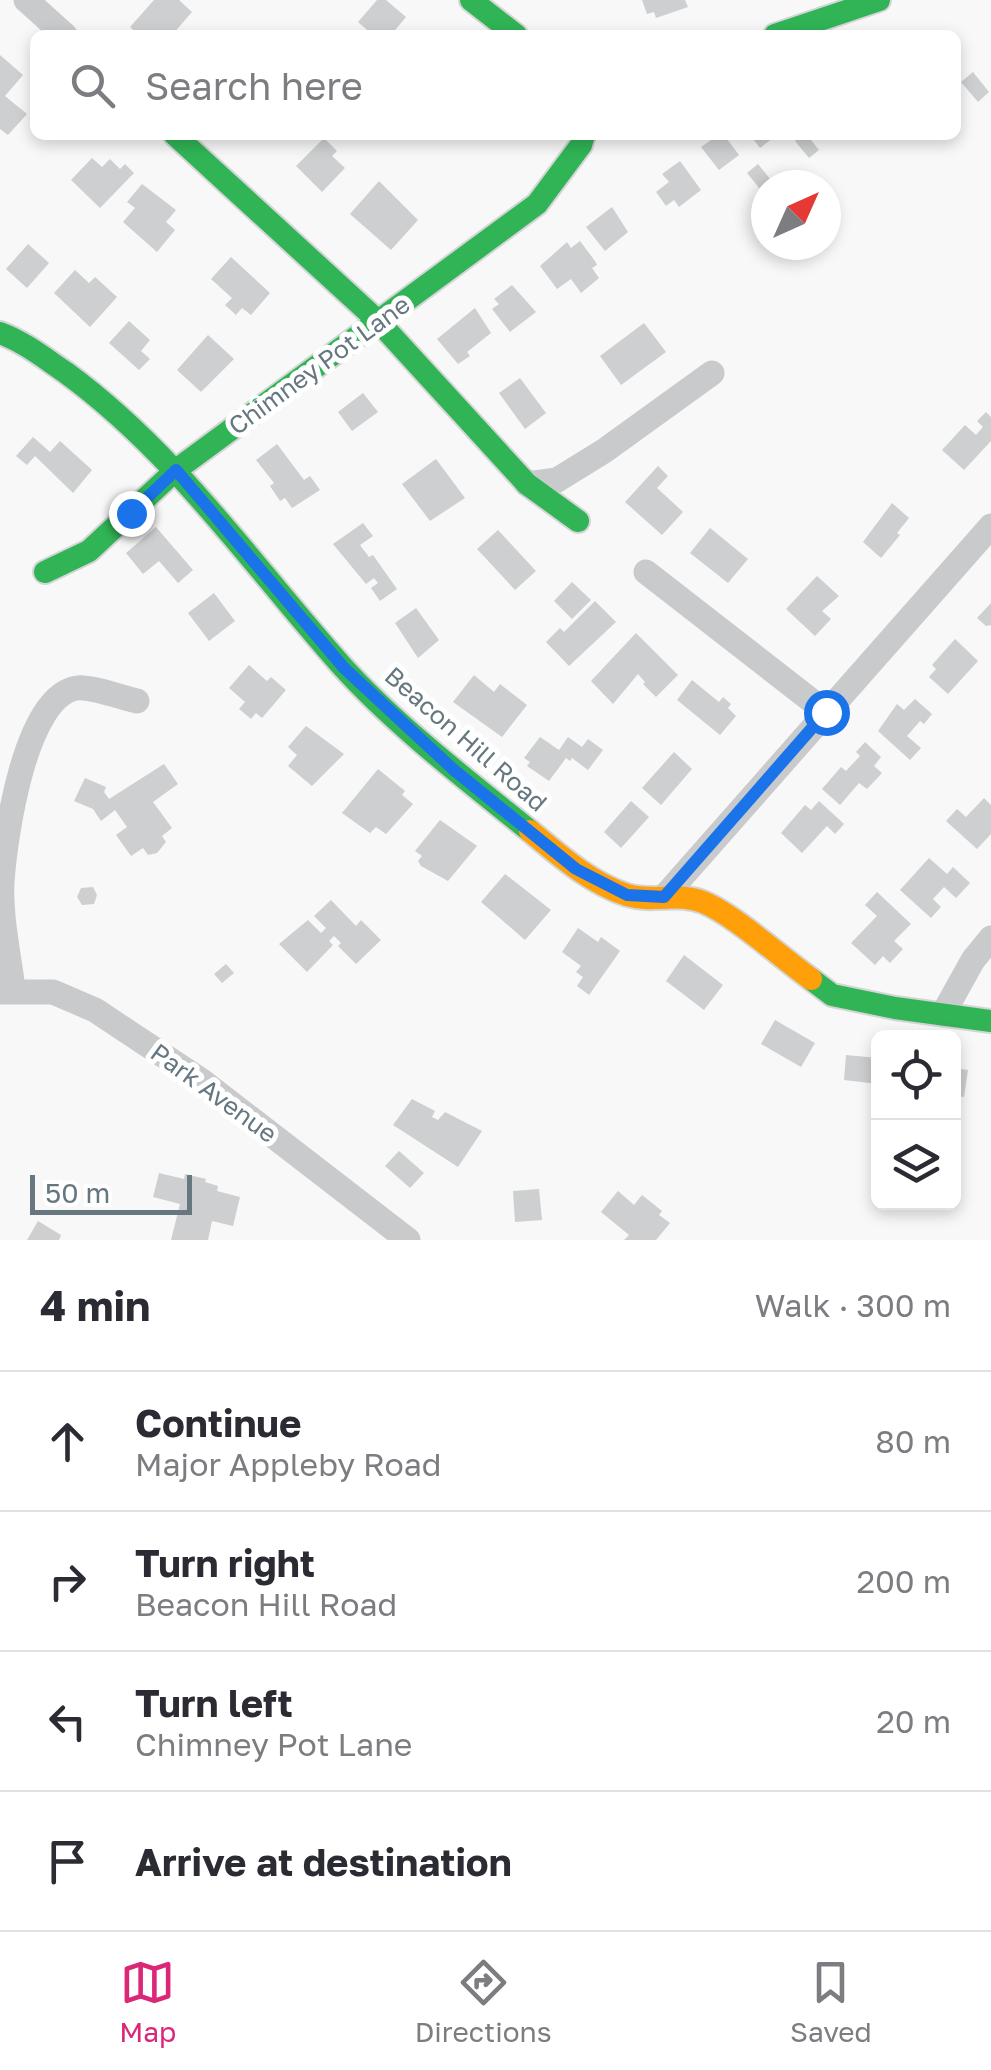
<!DOCTYPE html>
<meta charset="utf-8">
<style>
body{margin:0;font-family:"Golos Text",sans-serif;background:#f7f7f7;color:#2b2b33}
.controls{position:absolute;right:30px;bottom:30px;display:grid;overflow:hidden;border-radius:15px;box-shadow:0 5px 15px #0003}
.controls button{width:90px;height:90px;display:grid;place-items:center;padding:0;border:0;border-bottom:2px solid #e1e1e2;background:#fff;color:#2b2b33;font:50px sans-serif}
.compass{position:absolute;left:751px;top:170px;width:90px;height:90px;border-radius:50%;background:#fff;box-shadow:0 5px 15px #0003;rotate:45deg}
.scale{position:absolute;left:30px;bottom:25px;width:162px;box-sizing:border-box;padding-left:10px;border:5px solid #66777f;border-top:0;font-size:28px;line-height:35px;white-space:nowrap;color:#66777f;-webkit-text-stroke:8px #fff;paint-order:stroke}
.stop{position:absolute;width:30px;height:30px;margin:-22px;border:8px solid #1a73e8;border-radius:50%;background:#fff}
.stop.end{background:#1a73e8;border-color:#fff;box-shadow:0 2px 10px #0008}
.list{margin:0;padding:0;list-style:none}
h2{display:flex;justify-content:space-between;align-items:center;height:130px;margin:0;padding:0 40px;font-size:42px}
h2 small{font-size:32px;font-weight:400;color:#7c7c81}
.list li{display:grid;grid-template-columns:65px 1fr auto;gap:30px;align-items:center;box-sizing:border-box;height:140px;padding:0 40px;border-top:2px solid #e1e1e2}
.list b{display:block;font-size:38px;white-space:nowrap}
.list p{margin:0;font-size:32px;white-space:nowrap;color:#7c7c81}
.list em{font-size:32px;font-style:normal;color:#7c7c81}
.icon{flex:none;width:55px;height:55px;fill:none;stroke:currentColor;stroke-width:2;stroke-linecap:round;stroke-linejoin:round}
.map{position:relative;flex:none;width:991px;height:1240px;overflow:hidden}
.search{position:absolute;background:#fff;box-shadow:0 5px 15px #0003;left:30px;right:30px;top:30px;height:110px;display:flex;align-items:center;gap:25px;box-sizing:border-box;padding:0 35px;border-radius:15px;color:#7c7c81;font-size:38px}
.sheet{height:690px;background:#fff}
nav{display:flex;justify-content:space-around;align-items:center;box-sizing:border-box;height:140px;border-top:2px solid #e1e1e2;background:#fff;font-size:28px;color:#7c7c81}
nav a{display:grid;justify-items:center;gap:5px}
nav .on{color:#db2777}
.map>svg:first-child{display:block}
.building{fill:#cdcfd0}
.lines{fill:none;stroke-linecap:round;stroke-linejoin:round}
.fast-casing{stroke:#d4d5d6;stroke-width:26}
.slow-casing{stroke:#d4d5d6;stroke-width:26}
.street{stroke:#c9cacb;stroke-width:25}
.fast{stroke:#30b455;stroke-width:22}
.slow{stroke:#ff9f0a;stroke-width:22}
.route{stroke:#1a73e8;stroke-width:12}
.labels{text-anchor:middle;stroke-width:10;stroke-linejoin:round;paint-order:stroke}
.street-label{font-size:25px;fill:#66777f;stroke:#fff}
</style>
<div class="map">
<svg width="991" height="1240" viewBox="0 0 991 1240">
<rect width="100%" height="100%" fill="#f8f8f8"/>
<g class="building">
<path d="M154,0H179L192,12L172,35H139L130,27Z"/>
<path d="M377,0H386L406,17L391,35H373L358,22Z"/>
<path d="M642,0H685L688,7L656,18L654,12L647,14Z"/>
<path d="M0,55L23,75L5,96L27,114L8,135L0,129Z"/>
<path d="M973,72L989,92L978,102L961,82Z"/>
<path d="M718,135H724L739,155L719,170L701,147Z"/>
<path d="M750,135H777L760,148Z"/>
<path d="M802,135H807L819,150L809,158L795,141Z"/>
<path d="M324,138L337,151L332,156L345,168L322,192L296,166Z"/>
<path d="M92,158L102,167L110,159L120,169L125,164L134,173L100,208L71,180Z"/>
<path d="M680,161L701,190L679,207L674,200L666,206L656,192L669,182L662,174Z"/>
<path d="M758,164L771,180L760,189L747,173Z"/>
<path d="M379,181L418,220L391,250L350,214Z"/>
<path d="M142,184L176,210L166,222L175,230L157,252L123,222L135,208L127,202Z"/>
<path d="M612,207L628,232L605,251L586,227Z"/>
<path d="M580,241L595,261L597,265L592,268L599,278L581,293L571,279L557,289L540,266L567,242L571,248Z"/>
<path d="M28,244L49,263L27,288L6,269Z"/>
<path d="M231,257L270,293L251,315L242,308L236,315L225,305L232,298L211,279Z"/>
<path d="M75,270L89,283L95,277L117,297L90,327L54,293Z"/>
<path d="M512,285L536,312L510,332L492,309L499,304L494,299Z"/>
<path d="M475,308L491,333L467,352L470,356L458,364L437,339Z"/>
<path d="M129,321L150,340L141,351L150,359L139,370L109,343Z"/>
<path d="M644,323L666,352L621,385L600,356Z"/>
<path d="M208,335L234,359L201,392L177,370Z"/>
<path d="M520,378L546,413L525,429L499,393Z"/>
<path d="M363,393L378,412L352,431L338,412Z"/>
<path d="M986,412L991,417V441L964,470L942,450L965,425L976,435L983,427L977,421Z"/>
<path d="M33,437L50,452L60,441L92,470L73,493L35,456L27,465L16,456Z"/>
<path d="M277,444L304,480L310,476L320,490L292,508L285,498L280,501L270,486L274,483L256,460Z"/>
<path d="M436,459L465,498L430,521L402,484Z"/>
<path d="M658,466L668,476L657,488L683,512L662,535L625,502Z"/>
<path d="M892,503L909,518L897,533L900,535L881,558L863,542Z"/>
<path d="M363,523L373,536L360,545L369,557L373,555L397,589L380,601L371,588L378,583L374,578L366,584L333,544Z"/>
<path d="M156,527L193,570L178,583L159,561L143,574L126,553Z"/>
<path d="M710,528L748,559L728,583L690,553Z"/>
<path d="M498,530L536,571L515,590L477,549Z"/>
<path d="M817,576L839,596L822,611L831,619L815,636L786,609Z"/>
<path d="M572,582L591,600L572,619L554,601Z"/>
<path d="M214,593L235,621L209,641L188,613Z"/>
<path d="M595,601L616,622L569,666L546,642L560,628L564,632Z"/>
<path d="M991,603V625L986,626L977,618Z"/>
<path d="M416,608L439,640L418,658L395,623Z"/>
<path d="M636,633L678,675L656,697L643,684L645,682L638,674L613,704L591,681Z"/>
<path d="M955,639L978,661L948,694L929,677L936,669L932,665Z"/>
<path d="M249,665L267,681L271,677L286,690L262,718L256,713L251,719L239,709L245,702L229,688Z"/>
<path d="M474,675L494,692L500,684L527,705L502,737L453,702Z"/>
<path d="M692,680L719,702L723,697L731,704L728,708L736,716L720,735L677,700Z"/>
<path d="M915,699L932,714L924,724L920,721L907,736L921,748L910,760L878,731L897,704L904,710Z"/>
<path d="M306,726L344,754L312,786L288,766L297,755L288,747Z"/>
<path d="M540,737L559,750L568,737L582,747L588,739L603,750L588,770L572,758L570,761L566,758L549,781L527,766L530,762L524,758Z"/>
<path d="M865,742L881,757L874,766L882,773L867,789L859,783L840,805L822,789L841,767L846,771L860,756L856,752Z"/>
<path d="M674,752L692,769L661,805L642,788Z"/>
<path d="M164,764L178,784L153,802L172,828L162,836L166,842L157,853L148,855L143,848L131,856L116,835L127,827L115,810L101,821L93,809L74,801L85,778L106,787L104,792L109,799Z"/>
<path d="M378,769L405,791L402,795L413,804L386,834L376,827L370,833L342,813Z"/>
<path d="M984,798L991,805V834L977,849L946,821L957,809L966,817Z"/>
<path d="M631,801L649,817L621,848L604,832Z"/>
<path d="M819,801L844,824L835,834L827,826L802,853L781,833L805,805L811,810Z"/>
<path d="M440,820L477,846L448,881L421,866L418,861L422,856L415,851Z"/>
<path d="M929,858L947,874L953,867L970,883L956,898L944,887L933,899L941,907L931,918L900,890Z"/>
<path d="M505,874L551,910L525,940L481,902Z"/>
<path d="M93,887L97,895L94,904L82,905L77,897L81,888Z"/>
<path d="M877,892L911,924L894,941L903,949L890,963L883,956L875,965L851,943L877,916L865,905Z"/>
<path d="M331,900L356,926L361,920L381,940L356,964L338,946L341,943L334,936L329,941L333,945L307,972L279,944L308,920L321,933L326,928L314,916Z"/>
<path d="M578,928L598,942L601,937L620,951L589,995L577,986L583,977L576,972L581,966L562,952Z"/>
<path d="M684,955L723,985L704,1010L666,981Z"/>
<path d="M226,964L234,973L222,983L214,974Z"/>
<path d="M775,1020L815,1043L801,1067L761,1044Z"/>
<path d="M846,1055L878,1058V1084L844,1080Z"/>
<path d="M954,1068L968,1070L964,1097L954,1096Z"/>
<path d="M412,1099L435,1111L432,1117L438,1120L445,1112L482,1131L458,1167L393,1125Z"/>
<path d="M399,1151L424,1173L410,1188L385,1166Z"/>
<path d="M159,1173L184,1179L185,1174L206,1179L205,1182L218,1186L217,1191L240,1197L233,1226L212,1221L208,1240H171L180,1204L153,1197Z"/>
<path d="M539,1189L542,1220L515,1222L513,1191Z"/>
<path d="M618,1191L634,1205L642,1195L662,1211L659,1215L670,1223L656,1240H624L629,1235L601,1212Z"/>
<path d="M38,1221L61,1235L59,1240H27Z"/>
</g>
<g class="lines">
<g class="fast-casing">
<g id="fast">
<path d="M471,0L516,35"/>
<path d="M775,35L879,0"/>
<path d="M175,135L378,321L527,484L578,521"/>
<path d="M0,333C24,342 43,357 65,372C175,452 252,565 341,665C394,724 468,781 530,831"/>
<path d="M45,572L89,551L176,470L537,204L581,145L584,135"/>
<path d="M811,979L832,995L895,1008L991,1021"/>
</g>
</g>
<g class="slow-casing">
<path id="slow" d="M530,831C559,855 590,883 627,895C653,903 678,892 703,902C733,914 783,959 811,979"/>
</g>
<g class="street">
<path d="M26,0L65,35"/>
<path d="M527,484L557,480L604,451L712,373"/>
<path d="M646,572L826,712"/>
<path d="M664,897L991,526"/>
<path d="M13,989C9,955 0,916 2,882C5,839 24,696 77,688C90,686 123,698 137,701"/>
<path d="M0,992H53L95,1010L202,1081L408,1240"/>
<path d="M943,1014L973,960L991,938"/>
</g>
<use href="#fast" class="fast"/>
<use href="#slow" class="slow"/>
</g>
<g class="lines">
<path class="route" d="M131,513L176,470L344,668L454,770L576,869L627,895L664,897L826,712"/>
</g>
<g class="labels">
<g class="street-label">
<text transform="translate(319 365) rotate(-36)" y="9">Chimney Pot Lane</text>
<text transform="translate(466 739) rotate(41)" y="9">Beacon Hill Road</text>
<text transform="translate(214 1093) rotate(36)" y="9">Park Avenue</text>
</g>
</g>
</svg>
<div class="controls">
<button><svg class="icon" aria-label="locate" viewBox="0 0 24 24"><circle cx="12" cy="12" r="6"/><path d="M12 2v4M12 18v4M2 12h4M18 12h4"/></svg></button>
<button><svg class="icon" aria-label="layers" viewBox="0 0 24 24"><path d="M12 4l9 5-9 5-9-5zM3 14l9 5 9-5"/></svg></button>
</div>
<svg class="compass" viewBox="-18 -18 36 36"><path d="M0-13l5 13h-10z" fill="#e53935"/><path d="M0 13l5-13h-10z" fill="#7c7c81"/></svg>
<div class="scale">50 m</div>
<div class="stop" style="left:826px;top:712px"></div>
<div class="stop end" style="left:131px;top:513px"></div>
<div class="search"><svg class="icon" aria-label="search" viewBox="0 0 24 24"><circle cx="10" cy="10" r="6"/><path d="M15 15l6 6"/></svg>Search here</div>
</div>
<section class="sheet">
<h2>4 min<small>Walk · 300 m</small></h2>
<ul class="list">
<li><svg class="icon" aria-label="ahead" viewBox="0 0 24 24"><path d="M12 20V5M6 11l6-6 6 6"/></svg><div><b>Continue</b><p>Major Appleby Road</p></div><em>80 m</em></li>
<li><svg class="icon" aria-label="right" viewBox="0 0 24 24"><path d="M7 20v-9h11M14 6l5 5-5 5"/></svg><div><b>Turn right</b><p>Beacon Hill Road</p></div><em>200 m</em></li>
<li><svg class="icon" aria-label="left" viewBox="0 0 24 24"><path d="M17 20v-9H6M10 6l-5 5 5 5"/></svg><div><b>Turn left</b><p>Chimney Pot Lane</p></div><em>20 m</em></li>
<li><svg class="icon" aria-label="arrive" viewBox="0 0 24 24"><path d="M6 21V4h12l-3 4 3 4H6"/></svg><div><b>Arrive at destination</b></div></li>
</ul>
</section>
<nav>
<a class="on"><svg class="icon" aria-label="map" viewBox="0 0 24 24"><path d="M3 6l6-2 6 2 6-2v14l-6 2-6-2-6 2zM9 4v14M15 6v14"/></svg>Map</a>
<a><svg class="icon" aria-label="directions" viewBox="0 0 24 24"><path d="M12 3l9 9-9 9-9-9zM9 14v-3h6M13 9l2 2-2 2"/></svg>Directions</a>
<a><svg class="icon" aria-label="saved" viewBox="0 0 24 24"><path d="M7 4h10v16l-5-4-5 4z"/></svg>Saved</a>
</nav>
